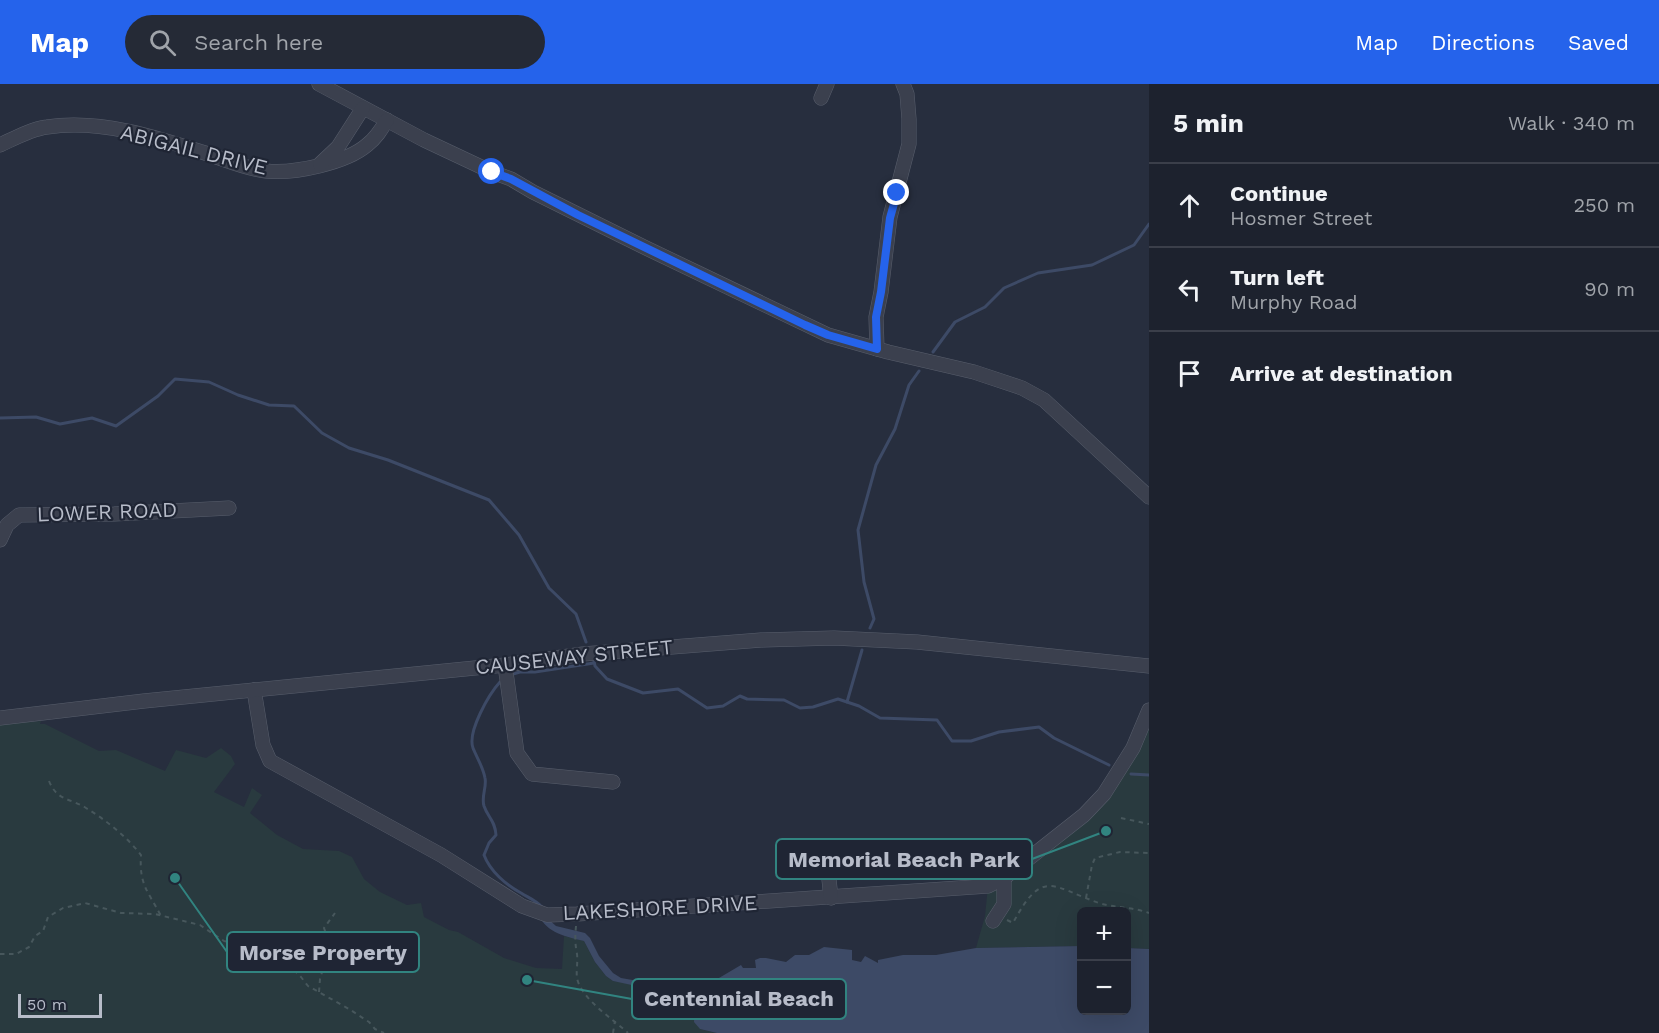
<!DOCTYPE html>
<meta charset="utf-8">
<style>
body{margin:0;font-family:"Work Sans",sans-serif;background:#252a36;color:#f1f3f6}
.controls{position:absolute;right:18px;bottom:18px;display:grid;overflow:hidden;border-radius:9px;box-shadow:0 6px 24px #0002}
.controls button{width:54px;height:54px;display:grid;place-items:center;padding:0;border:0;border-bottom:2px solid #3b3f4a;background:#1d222e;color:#f1f3f6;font:30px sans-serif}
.scale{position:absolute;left:18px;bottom:15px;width:84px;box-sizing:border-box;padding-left:6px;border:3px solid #b7bcc9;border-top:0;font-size:16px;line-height:21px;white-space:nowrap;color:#b7bcc9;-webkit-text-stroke:4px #1f2534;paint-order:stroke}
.stop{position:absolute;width:18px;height:18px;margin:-14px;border:4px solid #2563eb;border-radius:50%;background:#fff}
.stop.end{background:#2563eb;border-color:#fff;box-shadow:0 2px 6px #0008}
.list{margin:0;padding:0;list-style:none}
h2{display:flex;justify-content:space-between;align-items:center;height:78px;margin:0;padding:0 24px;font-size:26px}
h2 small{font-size:20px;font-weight:400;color:#a0a4aa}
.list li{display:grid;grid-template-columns:39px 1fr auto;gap:18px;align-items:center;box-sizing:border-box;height:84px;padding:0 24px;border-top:2px solid #3b3f4a}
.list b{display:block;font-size:22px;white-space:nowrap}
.list p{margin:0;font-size:20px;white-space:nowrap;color:#a0a4aa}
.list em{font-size:20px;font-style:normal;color:#a0a4aa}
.icon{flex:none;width:33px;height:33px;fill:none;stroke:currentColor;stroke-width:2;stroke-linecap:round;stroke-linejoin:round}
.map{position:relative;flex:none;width:1149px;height:949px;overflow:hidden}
header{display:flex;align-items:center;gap:36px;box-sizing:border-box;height:84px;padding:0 30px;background:#2563eb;color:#fff}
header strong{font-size:28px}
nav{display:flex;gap:33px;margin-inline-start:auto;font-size:21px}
.search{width:420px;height:54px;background:#252a36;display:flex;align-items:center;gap:15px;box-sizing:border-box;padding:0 21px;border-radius:33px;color:#a0a4aa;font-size:22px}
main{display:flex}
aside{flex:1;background:#1d222e}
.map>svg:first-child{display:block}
.green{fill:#293a3f}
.water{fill:#3d4a66}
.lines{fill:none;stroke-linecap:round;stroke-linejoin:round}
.stream{stroke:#3d4a66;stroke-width:3}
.minor-casing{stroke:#585e6c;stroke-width:15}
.path{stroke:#47575c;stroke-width:2;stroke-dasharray:4.5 4.5;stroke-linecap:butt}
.minor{stroke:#3b404e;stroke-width:14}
.route{stroke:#2563eb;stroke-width:8}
.labels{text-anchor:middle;stroke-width:4.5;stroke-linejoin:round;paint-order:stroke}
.street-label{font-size:21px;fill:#b7bcc9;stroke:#1f2534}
.leader{fill:none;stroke:#318480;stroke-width:2}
.callout-dot{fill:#318480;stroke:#1f2534;stroke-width:2}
.callout{fill:#1f2534;stroke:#318480;stroke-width:2}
.callout-label{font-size:22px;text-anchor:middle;font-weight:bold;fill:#b7bcc9}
</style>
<header>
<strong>Map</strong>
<div class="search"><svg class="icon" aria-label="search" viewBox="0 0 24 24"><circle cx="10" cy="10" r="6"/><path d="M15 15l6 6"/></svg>Search here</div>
<nav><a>Map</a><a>Directions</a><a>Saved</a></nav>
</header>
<main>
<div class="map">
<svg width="1149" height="949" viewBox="0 0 1149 949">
<rect width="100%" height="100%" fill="#272e3e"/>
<g class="green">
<path d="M1149,626V865L1127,864L1126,828H1082L1081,862L976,864L985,832L988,802L1084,731Z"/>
<path d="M41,637L40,640H45L99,667L116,666L165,687L176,666L206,674L221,664L231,672L235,680L214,708L244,723L252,704L262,711L250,729L277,751L303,765L339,767L352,773L364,795L380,808L407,821L421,819L424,833L449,846L458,848L504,874L536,884L562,885L564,852L584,857L595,878L606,892L613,897L673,907L697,918L700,945L717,949H0V639Z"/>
</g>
<path class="water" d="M539,831L547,834L556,842L585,849L590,854L599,872L613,889L621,894L690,906L696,903L702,904L741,881L743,884H756L755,876L760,874H766L786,878L795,871H809L824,863L852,866V876L861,878L865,872L878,879V876L903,871H936L976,864L1081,862L1082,926H1126L1127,864L1149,865V949H717L700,945L694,938L695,919L689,914L661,910L641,903L613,897L606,892L595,878L584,857C567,853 546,849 539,831Z"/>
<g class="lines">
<g class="stream">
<path d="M933,268L955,238L985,223L1004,204L1038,189L1092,181L1134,161L1149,140"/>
<path d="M0,334L36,333L60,340L92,334L116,342L158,312L175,295L209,298L238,311L269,321L294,322L322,349L349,364L388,376L489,416L519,451L549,504L576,530L586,558"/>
<path d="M870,544L874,535L864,498L858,446L876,381L895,345L909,301L919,287"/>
<path d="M594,577L595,582L607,595L643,609L678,605L707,624L723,622L740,612L747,615L784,616L800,624L813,623L838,615L859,622L880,634L937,636L952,657H971L999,648L1039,643L1054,654L1109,681"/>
<path d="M513,590L520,588H535L594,579"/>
<path d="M500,598C489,610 467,648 473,664C477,674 483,683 485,694C487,703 481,712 484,722C488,734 495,736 496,751L489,759L484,771C490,787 506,801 521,809C529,814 535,816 542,823"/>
<path d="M847,618L862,566"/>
<path d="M1131,690L1149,691"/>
</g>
<g class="minor-casing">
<g id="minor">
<path d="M319,0L424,56L492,88L511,95L533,108L646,164L828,251L888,268L974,288L1022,304L1044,316L1149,413"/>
<path d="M821,14L827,0"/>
<path d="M0,61C15,54 31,45 47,43C100,35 156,53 205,69C224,75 246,85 266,87C294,90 346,79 367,61C376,54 381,46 387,36"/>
<path d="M320,80L338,63L363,24"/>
<path d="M877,265L876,233L881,208L890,133L909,60V35L907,10L903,0"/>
<path d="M0,456L7,441L19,431L114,430L229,424"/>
<path d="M505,581L517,669L532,690L613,698"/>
<path d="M254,606L263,661L270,677L441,771L522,822L547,831L577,830L988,802L1004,794L1084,731L1104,710L1133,664L1149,626"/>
<path d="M0,634L144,617L505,581L583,570L761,556L834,554L917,558L1149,582"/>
<path d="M827,777L831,814"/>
<path d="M993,837L1004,820V794"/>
</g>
</g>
<g class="path">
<path d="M49,697C57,717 70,714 86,724C106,736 127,753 141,771C139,801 148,807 161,832"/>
<path d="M1121,734L1149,740"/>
<path d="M1086,814L1092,781L1095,774L1120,768L1149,769"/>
<path d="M1007,836L1013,839C1043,783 1052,803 1099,819C1115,824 1133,823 1149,829"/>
<path d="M576,842C575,853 575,860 577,870C578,878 576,887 577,894C581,915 613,935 628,949"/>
<path d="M0,870H16L29,863L35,852L43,847L48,833L63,824L85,819L121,829L155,830L200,841L224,857L247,861L264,862L285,877L301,893L308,902L349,925L369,938L375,945L384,949"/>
<path d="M319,908L320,895L330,861L324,844L335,829"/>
<path d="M613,949L615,937"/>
</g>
<use href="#minor" class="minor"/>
</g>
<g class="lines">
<path class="route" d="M492,88L511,95L578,131L805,241L828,251L877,265L876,233L881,208L890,134L897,109"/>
</g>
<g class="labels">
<g class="street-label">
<text transform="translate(194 66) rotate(14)" y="7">ABIGAIL DRIVE</text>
<text transform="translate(107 428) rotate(-2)" y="7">LOWER ROAD</text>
<text transform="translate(574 573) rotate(-6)" y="7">CAUSEWAY STREET</text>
<text transform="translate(660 824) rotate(-3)" y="7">LAKESHORE DRIVE</text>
</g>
</g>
<path class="leader" d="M1106 747L1032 775M175 794L227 868M527 896L632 915"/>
<g class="callout-dot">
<circle cx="1106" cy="747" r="6"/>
<circle cx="175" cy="794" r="6"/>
<circle cx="527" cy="896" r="6"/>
</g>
<g class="callout">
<rect x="776" y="755" width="256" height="40" rx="6"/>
<rect x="227" y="848" width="192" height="40" rx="6"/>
<rect x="632" y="895" width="214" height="40" rx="6"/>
</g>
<g class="callout-label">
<text x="904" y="783">Memorial Beach Park</text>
<text x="323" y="876">Morse Property</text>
<text x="739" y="922">Centennial Beach</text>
</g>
</svg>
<div class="controls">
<button>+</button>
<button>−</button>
</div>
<div class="scale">50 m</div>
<div class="stop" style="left:492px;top:88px"></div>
<div class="stop end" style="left:897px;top:109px"></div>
</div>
<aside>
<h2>5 min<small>Walk · 340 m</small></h2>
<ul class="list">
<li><svg class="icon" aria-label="ahead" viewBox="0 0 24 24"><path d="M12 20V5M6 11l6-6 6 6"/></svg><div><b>Continue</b><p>Hosmer Street</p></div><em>250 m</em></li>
<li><svg class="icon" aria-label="left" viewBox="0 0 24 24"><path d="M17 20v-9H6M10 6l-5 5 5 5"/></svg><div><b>Turn left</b><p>Murphy Road</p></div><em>90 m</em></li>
<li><svg class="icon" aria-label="arrive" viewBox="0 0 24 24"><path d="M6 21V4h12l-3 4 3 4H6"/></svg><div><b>Arrive at destination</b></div></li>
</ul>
</aside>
</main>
